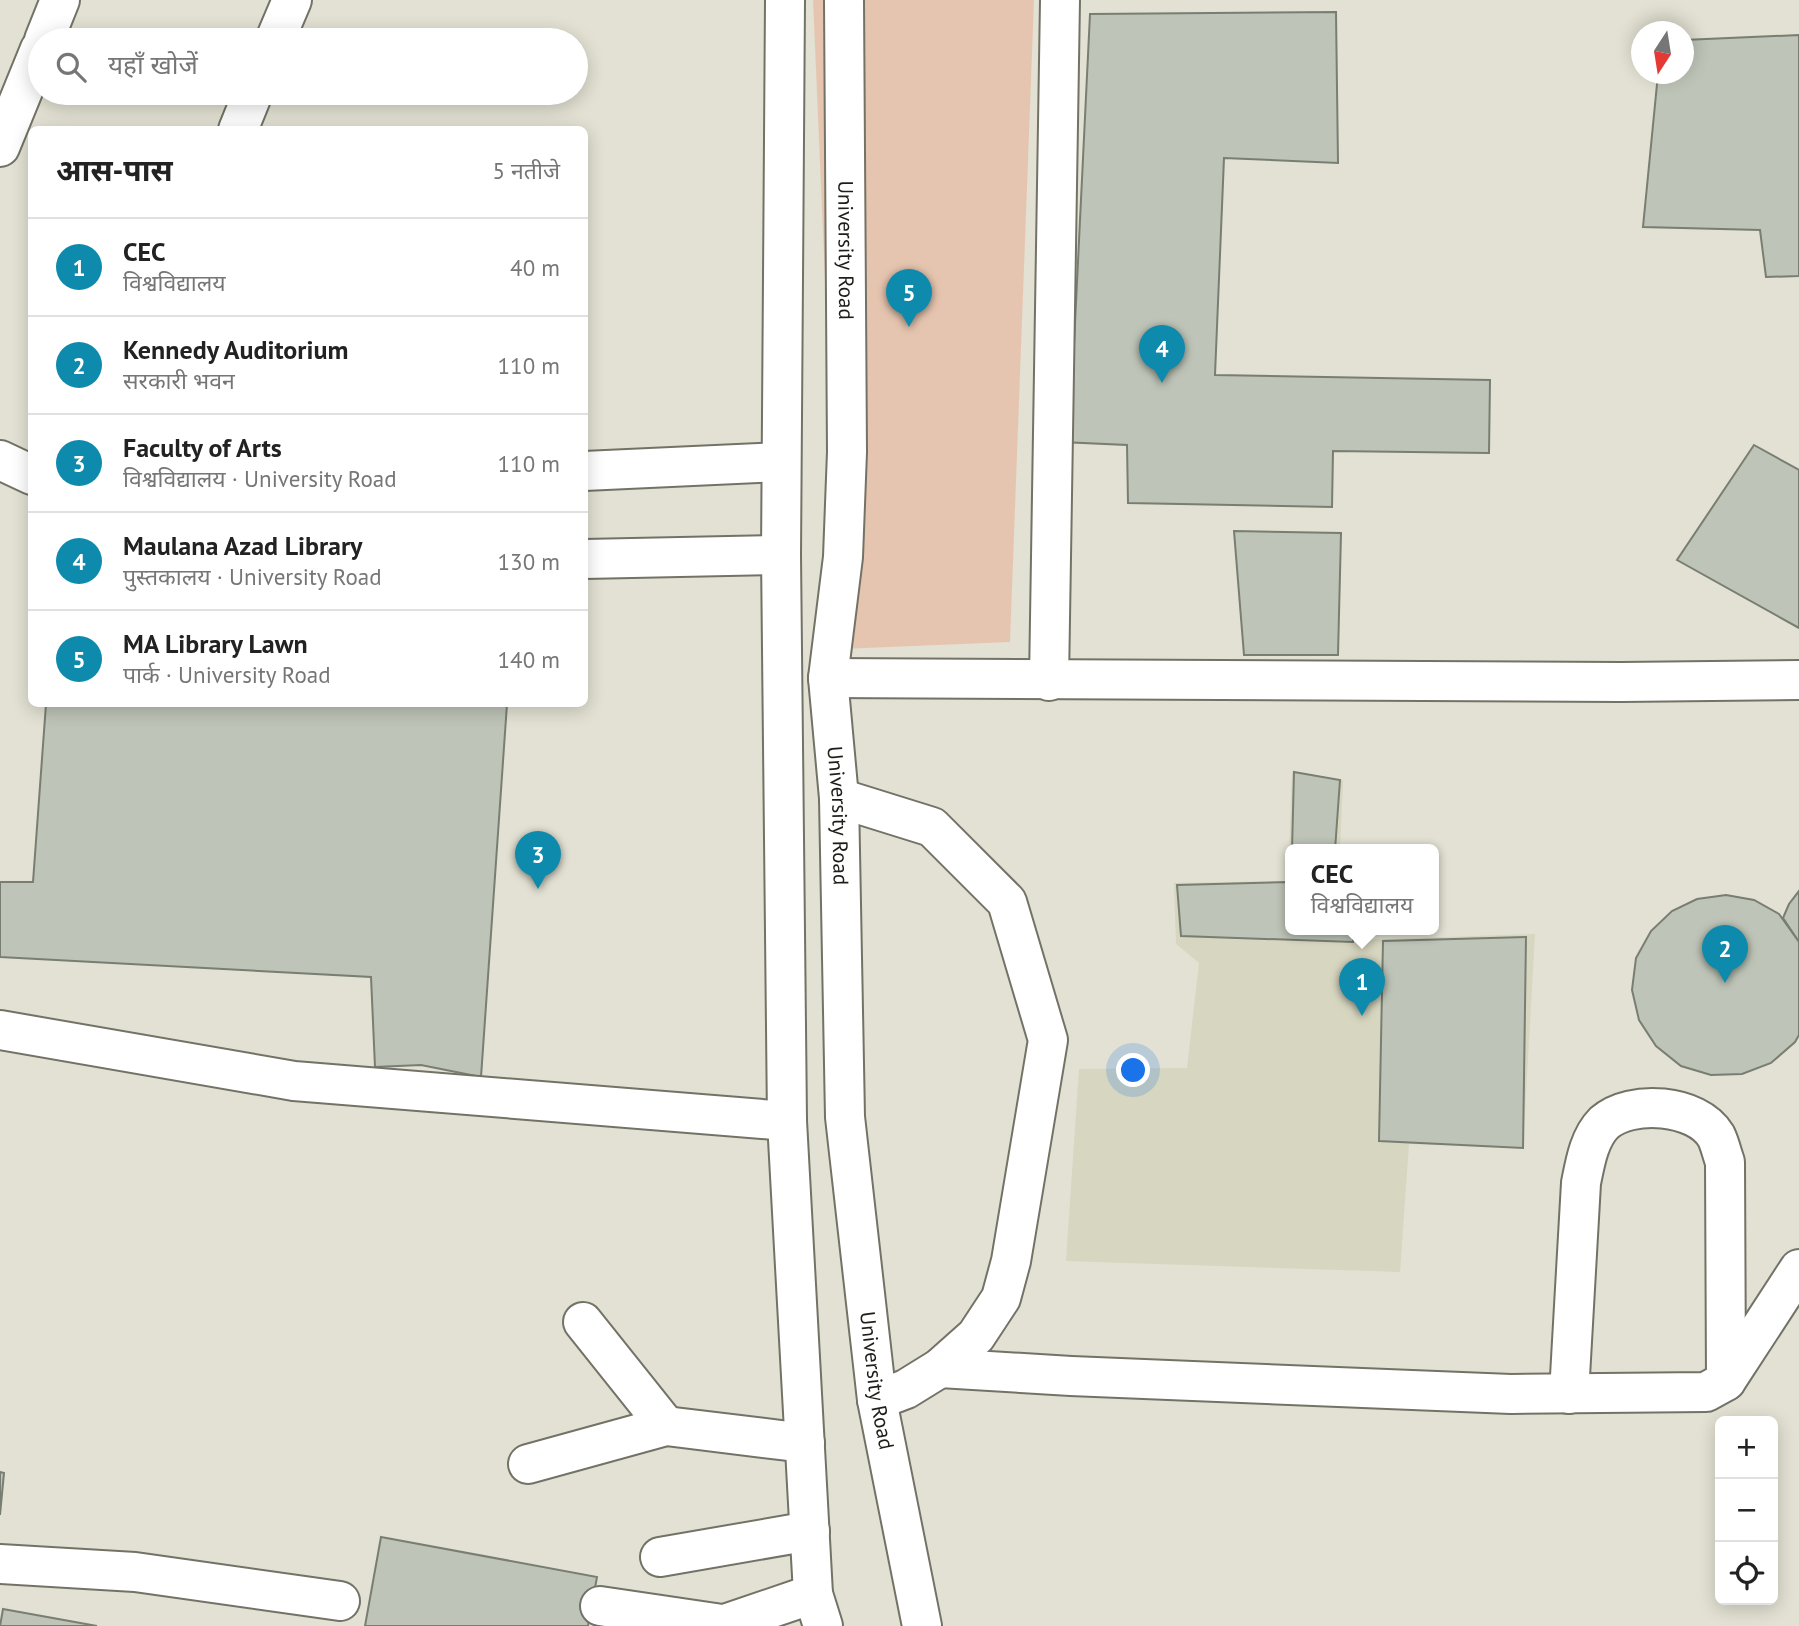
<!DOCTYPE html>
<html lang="hi">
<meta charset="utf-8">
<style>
body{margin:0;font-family:"PT Sans","Noto Sans Devanagari",sans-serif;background:#f6f6f6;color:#222}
.controls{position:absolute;right:21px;bottom:21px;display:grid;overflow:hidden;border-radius:10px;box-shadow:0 4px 18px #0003}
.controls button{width:63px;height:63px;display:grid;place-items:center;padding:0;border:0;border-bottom:2px solid #e0e0e0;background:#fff;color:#222;font:35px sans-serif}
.compass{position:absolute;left:1631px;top:21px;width:63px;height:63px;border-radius:50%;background:#fff;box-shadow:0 4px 18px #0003;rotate:192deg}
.you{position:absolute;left:1134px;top:1071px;width:24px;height:24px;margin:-18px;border:5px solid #fff;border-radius:50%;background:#1a73e8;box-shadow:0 0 0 10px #1a73e833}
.badge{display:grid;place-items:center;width:46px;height:46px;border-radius:50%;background:#0d8aac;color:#fff;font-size:23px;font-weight:700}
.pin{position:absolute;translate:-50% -58px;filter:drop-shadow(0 2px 4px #0008)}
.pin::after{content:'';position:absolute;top:37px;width:24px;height:21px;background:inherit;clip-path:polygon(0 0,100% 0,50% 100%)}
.popup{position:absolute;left:1285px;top:844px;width:154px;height:91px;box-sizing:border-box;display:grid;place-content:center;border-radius:10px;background:#fff;filter:drop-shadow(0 2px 5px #0005);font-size:23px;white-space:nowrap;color:#767676}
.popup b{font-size:26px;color:#222}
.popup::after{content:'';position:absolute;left:50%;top:100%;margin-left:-14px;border:14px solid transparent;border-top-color:#fff}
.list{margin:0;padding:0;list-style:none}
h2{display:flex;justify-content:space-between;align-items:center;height:91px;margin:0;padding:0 28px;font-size:30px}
h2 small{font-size:23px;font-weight:400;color:#767676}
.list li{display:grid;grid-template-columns:46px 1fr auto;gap:21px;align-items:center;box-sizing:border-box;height:98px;padding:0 28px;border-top:2px solid #e0e0e0}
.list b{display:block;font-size:26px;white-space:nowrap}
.list p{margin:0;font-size:23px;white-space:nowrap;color:#767676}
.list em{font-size:23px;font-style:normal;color:#767676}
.icon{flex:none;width:38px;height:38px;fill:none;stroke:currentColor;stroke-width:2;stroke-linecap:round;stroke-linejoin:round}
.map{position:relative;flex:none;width:1799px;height:1626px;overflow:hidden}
.search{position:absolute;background:#fff;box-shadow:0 4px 18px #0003;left:28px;top:28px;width:560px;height:77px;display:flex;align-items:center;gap:18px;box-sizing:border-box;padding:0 24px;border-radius:38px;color:#767676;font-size:26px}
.panel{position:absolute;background:#fff;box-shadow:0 4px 18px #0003;left:28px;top:126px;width:560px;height:581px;border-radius:10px}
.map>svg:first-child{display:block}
.built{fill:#d7d6c0}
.green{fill:#e6c5b0}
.building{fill:#bec4b7;stroke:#787e72;stroke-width:2}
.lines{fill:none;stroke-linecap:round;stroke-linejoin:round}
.minor-casing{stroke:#737266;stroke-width:42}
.major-casing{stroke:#737266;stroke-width:42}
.minor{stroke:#fff;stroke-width:38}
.major{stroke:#fff;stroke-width:38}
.labels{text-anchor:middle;stroke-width:7;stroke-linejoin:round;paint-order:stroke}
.street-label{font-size:21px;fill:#1e1e19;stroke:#fff}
</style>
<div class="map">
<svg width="1799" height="1626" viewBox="0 0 1799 1626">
<rect width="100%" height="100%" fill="#e2e1d3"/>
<path class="built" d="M1292,771L1343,780L1340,850H1290V930H1356L1355,940L1535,934L1523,1148L1409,1144L1400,1272L1066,1261L1079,1069L1187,1068L1199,963L1176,944L1174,883L1288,881Z"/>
<path class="green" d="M813,0H1034L1010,642L841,649Z"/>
<g class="building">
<path d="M1336,12L1338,163L1224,158L1215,375L1490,380L1489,453L1333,451L1332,507L1128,503L1127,445L1061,442L1072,385L1090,14Z"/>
<path d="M1799,35V276L1766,277L1760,230L1643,227L1658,74H1684V40Z"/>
<path d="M1754,445L1799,470V628L1677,560Z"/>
<path d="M1234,531L1341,533L1338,655H1244Z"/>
<path d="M46,704H507L481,1077L421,1065L375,1067L371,977L0,957V882H33Z"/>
<path d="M1294,772L1340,780L1335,850H1292Z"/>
<path d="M1290,882V930H1353V942L1181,936L1177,885Z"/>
<path d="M1799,891V942L1783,918L1789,904Z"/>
<path d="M1726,895L1754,900L1779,914L1799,942V1035L1795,1042L1771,1063L1742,1074L1711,1075L1681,1066L1656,1046L1639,1020L1632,990L1636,958L1651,931L1672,911L1697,899Z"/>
<path d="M1526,937L1523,1148L1379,1141L1383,941Z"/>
<path d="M0,1472L4,1473L0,1515Z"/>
<path d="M381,1537L597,1577L588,1626H365Z"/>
<path d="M3,1609L97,1626H0Z"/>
</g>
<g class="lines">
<g class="minor-casing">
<g id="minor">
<path d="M44,40L60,0"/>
<path d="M275,40L292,0"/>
<path d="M238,130L253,93"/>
<path d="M0,147L40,49"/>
<path d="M0,460L32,475"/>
<path d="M584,471L781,462"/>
<path d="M584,559L781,555"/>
<path d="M828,678L1621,682L1799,680"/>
<path d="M1049,681L1060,0"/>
<path d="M839,798L932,827L1007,902L1048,1040L1011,1261L1001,1298L976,1336L940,1368L906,1389L877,1400"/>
<path d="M0,1030L294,1081L787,1121"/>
<path d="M583,1322L666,1426"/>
<path d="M940,1368L1071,1376L1511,1394L1706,1392L1726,1381L1799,1269"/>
<path d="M1569,1394L1581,1183C1585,1163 1589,1138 1604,1123C1631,1099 1697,1104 1716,1136C1720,1144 1722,1154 1725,1162L1726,1381"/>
<path d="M528,1464L666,1426L805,1443"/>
<path d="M660,1557L810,1531"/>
<path d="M0,1564L135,1572L340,1601"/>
<path d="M600,1606L722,1624"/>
<path d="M719,1626L813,1594"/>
</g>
</g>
<g class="major-casing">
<g id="major">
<path d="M785,0L781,555L787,1121L813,1594L823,1626"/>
<path id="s1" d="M844,0L847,452L843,557L828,678L839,798L845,1117L877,1400L922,1626"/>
</g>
</g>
<use href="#minor" class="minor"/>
<use href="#major" class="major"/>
</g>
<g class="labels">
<g class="street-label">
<text dy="7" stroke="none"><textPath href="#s1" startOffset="250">University Road</textPath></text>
<text dy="7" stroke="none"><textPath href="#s1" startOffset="817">University Road</textPath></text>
<text dy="7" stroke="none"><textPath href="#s1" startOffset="1384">University Road</textPath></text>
</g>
</g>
</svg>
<div class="controls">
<button>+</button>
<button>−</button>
<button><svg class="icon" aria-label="locate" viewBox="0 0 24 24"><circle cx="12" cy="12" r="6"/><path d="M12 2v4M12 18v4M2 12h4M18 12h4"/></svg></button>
</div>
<svg class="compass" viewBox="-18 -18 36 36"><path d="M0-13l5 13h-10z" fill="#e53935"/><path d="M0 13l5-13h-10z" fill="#767676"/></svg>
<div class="you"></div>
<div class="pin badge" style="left:1362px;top:1016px">1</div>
<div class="popup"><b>CEC</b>विश्वविद्यालय</div>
<div class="pin badge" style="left:1725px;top:983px">2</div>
<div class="pin badge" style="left:538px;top:889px">3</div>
<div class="pin badge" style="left:1162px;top:383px">4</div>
<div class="pin badge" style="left:909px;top:327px">5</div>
<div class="search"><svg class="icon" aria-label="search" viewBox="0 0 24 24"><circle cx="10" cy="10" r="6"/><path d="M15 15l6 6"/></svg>यहाँ खोजें</div>
<section class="panel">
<h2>आस-पास<small>5 नतीजे</small></h2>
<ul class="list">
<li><span class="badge">1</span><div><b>CEC</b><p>विश्वविद्यालय</p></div><em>40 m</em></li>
<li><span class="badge">2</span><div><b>Kennedy Auditorium</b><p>सरकारी भवन</p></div><em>110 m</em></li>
<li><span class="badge">3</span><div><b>Faculty of Arts</b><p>विश्वविद्यालय · University Road</p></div><em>110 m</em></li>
<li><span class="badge">4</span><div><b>Maulana Azad Library</b><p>पुस्तकालय · University Road</p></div><em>130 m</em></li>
<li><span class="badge">5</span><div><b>MA Library Lawn</b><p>पार्क · University Road</p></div><em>140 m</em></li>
</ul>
</section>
</div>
